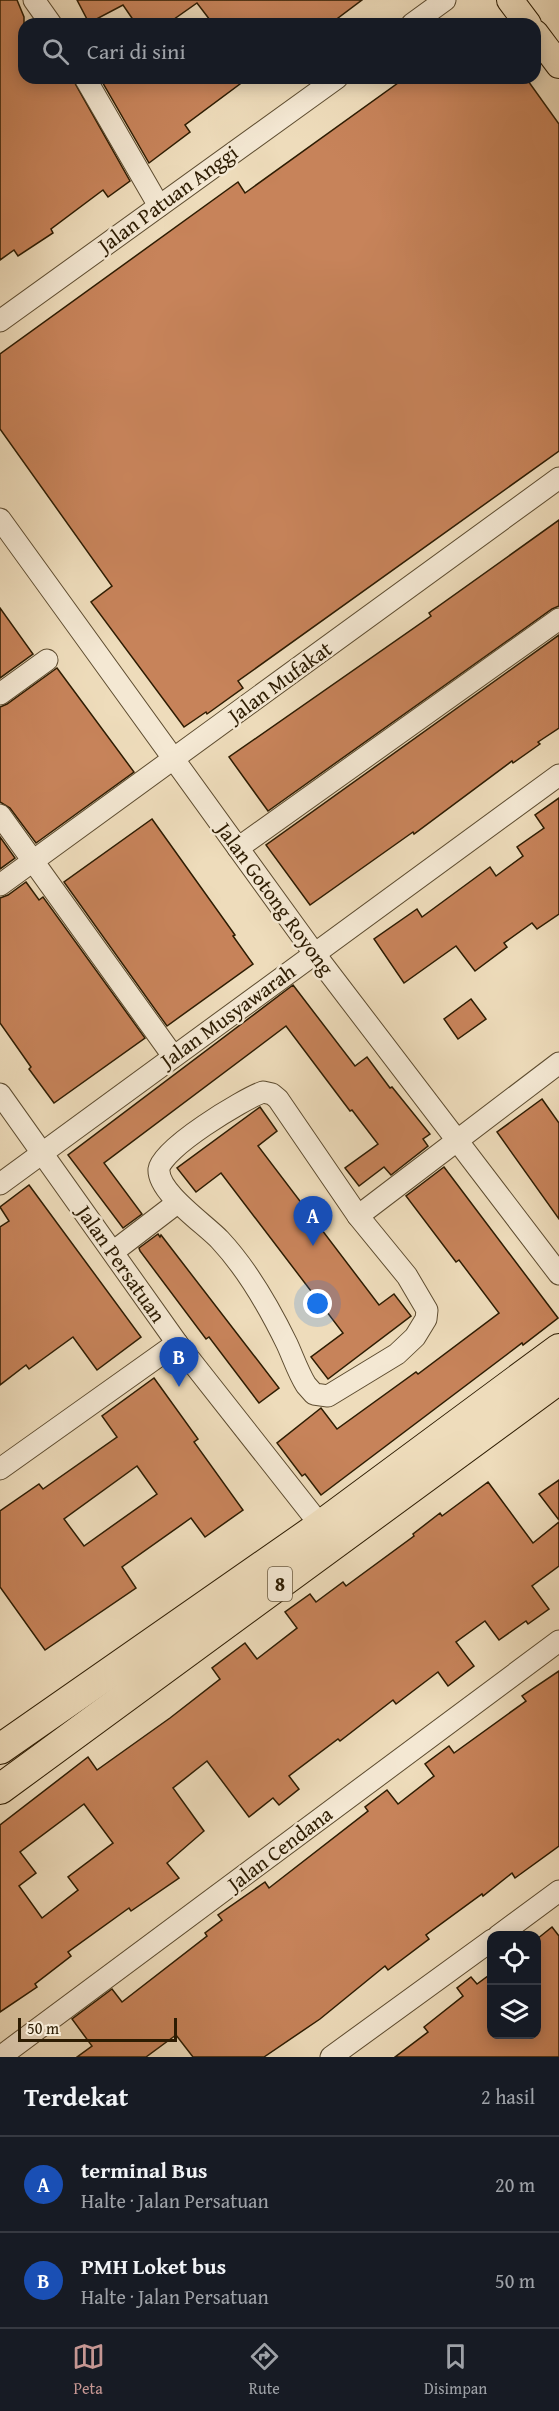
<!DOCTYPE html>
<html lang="id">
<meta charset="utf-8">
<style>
body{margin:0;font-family:"Gentium Book Plus",serif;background:#20242c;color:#f1f3f6}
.controls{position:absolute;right:18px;bottom:18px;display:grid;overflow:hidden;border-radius:12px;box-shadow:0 3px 15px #0003}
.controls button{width:54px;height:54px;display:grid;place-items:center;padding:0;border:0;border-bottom:2px solid #363941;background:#171b24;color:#f1f3f6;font:30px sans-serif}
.scale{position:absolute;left:18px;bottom:15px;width:159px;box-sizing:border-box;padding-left:6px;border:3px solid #2d1c02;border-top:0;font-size:16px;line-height:21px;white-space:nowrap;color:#2d1c02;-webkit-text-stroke:4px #f4e8d3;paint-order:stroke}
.you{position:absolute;left:318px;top:1304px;width:21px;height:21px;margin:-15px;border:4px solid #fff;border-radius:50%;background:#1a73e8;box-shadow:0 0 0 9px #1a73e833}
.badge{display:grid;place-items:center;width:39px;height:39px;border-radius:50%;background:#c59692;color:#fff;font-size:20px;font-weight:700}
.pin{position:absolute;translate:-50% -50px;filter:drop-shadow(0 2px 3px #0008)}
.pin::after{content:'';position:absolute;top:32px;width:21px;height:18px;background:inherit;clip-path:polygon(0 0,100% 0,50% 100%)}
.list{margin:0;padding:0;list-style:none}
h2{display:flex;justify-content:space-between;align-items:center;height:78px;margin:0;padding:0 24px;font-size:26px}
h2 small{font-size:20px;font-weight:400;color:#9ea1a6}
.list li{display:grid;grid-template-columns:39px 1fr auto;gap:18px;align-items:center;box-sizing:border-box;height:96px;padding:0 24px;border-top:2px solid #363941}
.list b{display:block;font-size:22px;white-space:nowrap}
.list p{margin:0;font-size:20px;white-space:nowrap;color:#9ea1a6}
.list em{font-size:20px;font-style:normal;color:#9ea1a6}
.icon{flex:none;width:33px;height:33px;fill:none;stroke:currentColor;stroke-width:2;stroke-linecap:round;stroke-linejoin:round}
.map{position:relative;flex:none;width:559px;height:2057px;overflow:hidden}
.search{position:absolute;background:#171b24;box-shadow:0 3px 15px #0003;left:18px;right:18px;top:18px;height:66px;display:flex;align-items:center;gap:15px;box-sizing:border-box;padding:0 21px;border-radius:18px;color:#9ea1a6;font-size:22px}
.sheet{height:270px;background:#171b24}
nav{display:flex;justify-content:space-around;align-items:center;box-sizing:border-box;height:84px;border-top:2px solid #363941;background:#171b24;font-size:16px;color:#9ea1a6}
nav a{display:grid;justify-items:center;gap:3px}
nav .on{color:#c59692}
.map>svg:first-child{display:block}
.building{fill:#c7835a;stroke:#2d1c02;stroke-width:1.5;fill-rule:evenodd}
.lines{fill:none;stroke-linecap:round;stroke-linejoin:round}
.minor-casing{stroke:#5d4c30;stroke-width:23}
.major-casing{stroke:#2d1c02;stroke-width:28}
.highway-casing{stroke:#2d1c02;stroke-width:32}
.minor{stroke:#f4e8d3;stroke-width:21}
.major{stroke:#eedcbb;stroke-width:26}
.highway{stroke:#eedcbb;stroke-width:30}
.labels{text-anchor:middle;stroke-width:5;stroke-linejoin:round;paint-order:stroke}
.shield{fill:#f4e8d3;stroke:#695941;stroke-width:1.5}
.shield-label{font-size:20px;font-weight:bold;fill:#2d1c02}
.street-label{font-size:21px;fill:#2d1c02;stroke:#f4e8d3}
</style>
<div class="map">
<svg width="559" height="2057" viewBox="0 0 559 2057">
<rect width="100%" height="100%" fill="#eedcbb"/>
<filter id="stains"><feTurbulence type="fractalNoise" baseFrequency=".00333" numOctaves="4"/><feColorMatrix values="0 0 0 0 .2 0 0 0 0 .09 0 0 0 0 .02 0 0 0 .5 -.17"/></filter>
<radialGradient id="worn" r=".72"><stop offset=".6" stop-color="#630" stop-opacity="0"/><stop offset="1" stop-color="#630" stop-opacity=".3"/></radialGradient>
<g class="building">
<path d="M0,0H17L24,17V78H72L130,181L108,197L103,190L51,229L53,233L18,256L14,250L0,260Z"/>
<path d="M77,0H362L330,24H213L197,3L167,24H136L123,5L89,23Z"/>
<path d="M100,78H248L185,125L190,132L149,163Z"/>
<path d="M405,78H526L559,124V451L238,681L243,688L207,714L206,712L184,727L91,602L112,586L0,429V354L238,182L245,193Z"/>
<path d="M559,520V606L552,609L268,811L229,757L431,616L429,613Z"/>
<path d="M0,608L33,654L0,678Z"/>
<path d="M559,635V728L538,742L540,744L513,763L512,761L414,834L413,832L310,905L266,845Z"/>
<path d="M57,668L134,772L36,843L10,808L0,802V707L7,704Z"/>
<path d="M559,798V914L537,929L532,923L504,943L507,947L475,971L456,946L404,983L374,939L417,909L422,917L490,867L496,876L523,856L517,847L544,828L535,815Z"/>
<path d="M152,819L235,935L233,936L253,964L167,1026L64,882Z"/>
<path d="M0,837L15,858L0,869Z"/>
<path d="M26,882L39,900L43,897L145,1038L54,1103L29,1069L31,1067L0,1023V898L8,895Z"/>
<path d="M293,985L355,1066L367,1057L390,1088L392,1087L430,1134L423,1139L428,1146L391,1175L384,1167L359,1186L345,1168L378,1144L352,1110L350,1111L286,1026L104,1163L142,1214L123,1228L68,1155Z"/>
<path d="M471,999L486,1019L458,1039L444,1019Z"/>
<path d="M542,1099L559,1123V1219L497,1132Z"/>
<path d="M260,1107L277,1131L258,1146L379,1305L394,1294L411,1316L328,1379L311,1357L343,1333L221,1173L196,1192L177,1168Z"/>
<path d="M444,1167L558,1318L523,1345L522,1343L321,1495L305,1474L302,1476L277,1443L321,1408L337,1429L416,1372L418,1374L499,1313L459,1260L456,1262L406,1196Z"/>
<path d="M29,1185L141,1337L97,1370L73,1337L29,1369L26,1365L0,1385V1227L9,1221L0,1207Z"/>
<path d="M158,1234L160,1237L161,1235L279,1388L259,1403L209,1337L206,1339L140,1251L139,1248Z"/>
<path d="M154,1378L198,1439L194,1442L243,1510L205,1537L191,1518L122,1567L136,1588L45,1650L0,1587V1511L39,1484L43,1489L117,1437L102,1416ZM137,1466L157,1494L84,1546L64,1519Z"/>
<path d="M559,1480V1520L539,1494Z"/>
<path d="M488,1482L533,1543L559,1522V1566L532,1586L549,1609L528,1624L526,1621L499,1640L485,1621L456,1642L474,1666L448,1686L438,1672L396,1704L393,1700L340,1741L338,1739L289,1776L299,1789L279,1805L273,1798L249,1817L207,1761L173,1788L204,1831L167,1863L179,1878L131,1911L129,1908L68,1952L71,1956L35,1984L37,1987L0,2012V1825L88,1757L97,1770L170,1718L220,1679L212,1668L245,1643L257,1659L297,1628L285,1612L310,1594L316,1602L343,1582L346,1586L414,1536L413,1534L440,1513L442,1516ZM84,1804L113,1843L68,1877L78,1890L42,1918L19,1886L36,1873L20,1852Z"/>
<path d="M559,1671V1846L515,1878L512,1873L483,1896L482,1894L426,1935L429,1939L388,1970L385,1966L320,2019L264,2057H193L176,2035L146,2057H77L92,2046L72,2019L112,1989L122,2002L207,1936L205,1933L222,1920L218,1915L265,1882L269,1888L368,1811L365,1807L387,1790L398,1804L434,1776L425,1764L449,1746L454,1753L526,1701L522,1696Z"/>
<path d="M552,1927L559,1936V2057H395L428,2032L424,2027L463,1996L457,1988L471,1977L477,1984L492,1973V2034H537V1939Z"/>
</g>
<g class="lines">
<g class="minor-casing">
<g id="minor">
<path d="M34,0L51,24"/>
<path d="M412,24L445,0"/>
<path d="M85,78L159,206"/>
<path d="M0,321L337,78"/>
<path d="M0,519L314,953L559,1274"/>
<path d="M0,694L47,660"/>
<path d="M0,815L173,1056"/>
<path d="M238,848L559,619"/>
<path d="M0,885L559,478"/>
<path d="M263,1092L272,1094L278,1099L358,1216L407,1276L427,1310L426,1319L415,1337L397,1354L328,1396L314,1394L306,1385C298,1372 293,1357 287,1344C269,1307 248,1270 220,1240C205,1224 157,1192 159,1169C161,1149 243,1099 263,1092Z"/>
<path d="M0,1094L177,1343L329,1536"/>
<path d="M0,1184L559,775"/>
<path d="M358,1216L559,1063"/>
<path d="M113,1252L177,1203"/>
<path d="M0,1469L177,1343"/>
<path d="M498,1936L559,1891"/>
<path d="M0,2057L559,1641"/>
<path d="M331,2057L492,1940"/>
</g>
</g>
<g class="major-casing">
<g id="major">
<path d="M510,0L528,24"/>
<path d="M535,33L559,65"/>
</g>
</g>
<g class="highway-casing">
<g id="highway">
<path d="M0,1749L320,1526L559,1349"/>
<path d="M0,1789L559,1379"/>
</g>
</g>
<use href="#minor" class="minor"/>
<use href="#major" class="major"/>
<use href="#highway" class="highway"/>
</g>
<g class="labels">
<rect class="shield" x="268" y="1567" width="24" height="34" rx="4.5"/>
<g class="shield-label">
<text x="280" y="1591">8</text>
</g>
<g class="street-label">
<text transform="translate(168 199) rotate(-36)" y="7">Jalan Patuan Anggi</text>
<text transform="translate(280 682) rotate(-36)" y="7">Jalan Mufakat</text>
<text transform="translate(275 899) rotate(54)" y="7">Jalan Gotong Royong</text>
<text transform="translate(228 1016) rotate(-36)" y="7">Jalan Musyawarah</text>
<text transform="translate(121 1264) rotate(55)" y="7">Jalan Persatuan</text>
<text transform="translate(280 1849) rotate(-37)" y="7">Jalan Cendana</text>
</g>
</g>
<rect width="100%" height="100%" filter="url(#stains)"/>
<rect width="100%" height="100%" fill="url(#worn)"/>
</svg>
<div class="controls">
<button><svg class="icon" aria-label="locate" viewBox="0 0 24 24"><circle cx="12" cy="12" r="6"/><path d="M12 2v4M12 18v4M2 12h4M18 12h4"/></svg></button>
<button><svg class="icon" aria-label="layers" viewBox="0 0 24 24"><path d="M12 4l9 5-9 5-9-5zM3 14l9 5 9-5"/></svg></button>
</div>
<div class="scale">50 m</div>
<div class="you"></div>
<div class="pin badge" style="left:313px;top:1246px;background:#1a4fb4">A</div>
<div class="pin badge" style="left:179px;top:1387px;background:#1a4fb4">B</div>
<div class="search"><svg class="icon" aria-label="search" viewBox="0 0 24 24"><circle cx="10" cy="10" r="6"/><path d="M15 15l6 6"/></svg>Cari di sini</div>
</div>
<section class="sheet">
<h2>Terdekat<small>2 hasil</small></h2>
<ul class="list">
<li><span class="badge" style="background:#1a4fb4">A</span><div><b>terminal Bus</b><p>Halte · Jalan Persatuan</p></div><em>20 m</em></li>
<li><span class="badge" style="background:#1a4fb4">B</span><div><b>PMH Loket bus</b><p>Halte · Jalan Persatuan</p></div><em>50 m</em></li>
</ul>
</section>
<nav>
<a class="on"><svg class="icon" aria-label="map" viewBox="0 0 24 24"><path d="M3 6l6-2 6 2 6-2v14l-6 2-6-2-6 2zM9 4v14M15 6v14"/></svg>Peta</a>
<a><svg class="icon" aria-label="directions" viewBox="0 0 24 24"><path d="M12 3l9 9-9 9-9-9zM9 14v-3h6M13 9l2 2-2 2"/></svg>Rute</a>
<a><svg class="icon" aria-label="saved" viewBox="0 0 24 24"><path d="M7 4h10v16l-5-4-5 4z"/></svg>Disimpan</a>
</nav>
